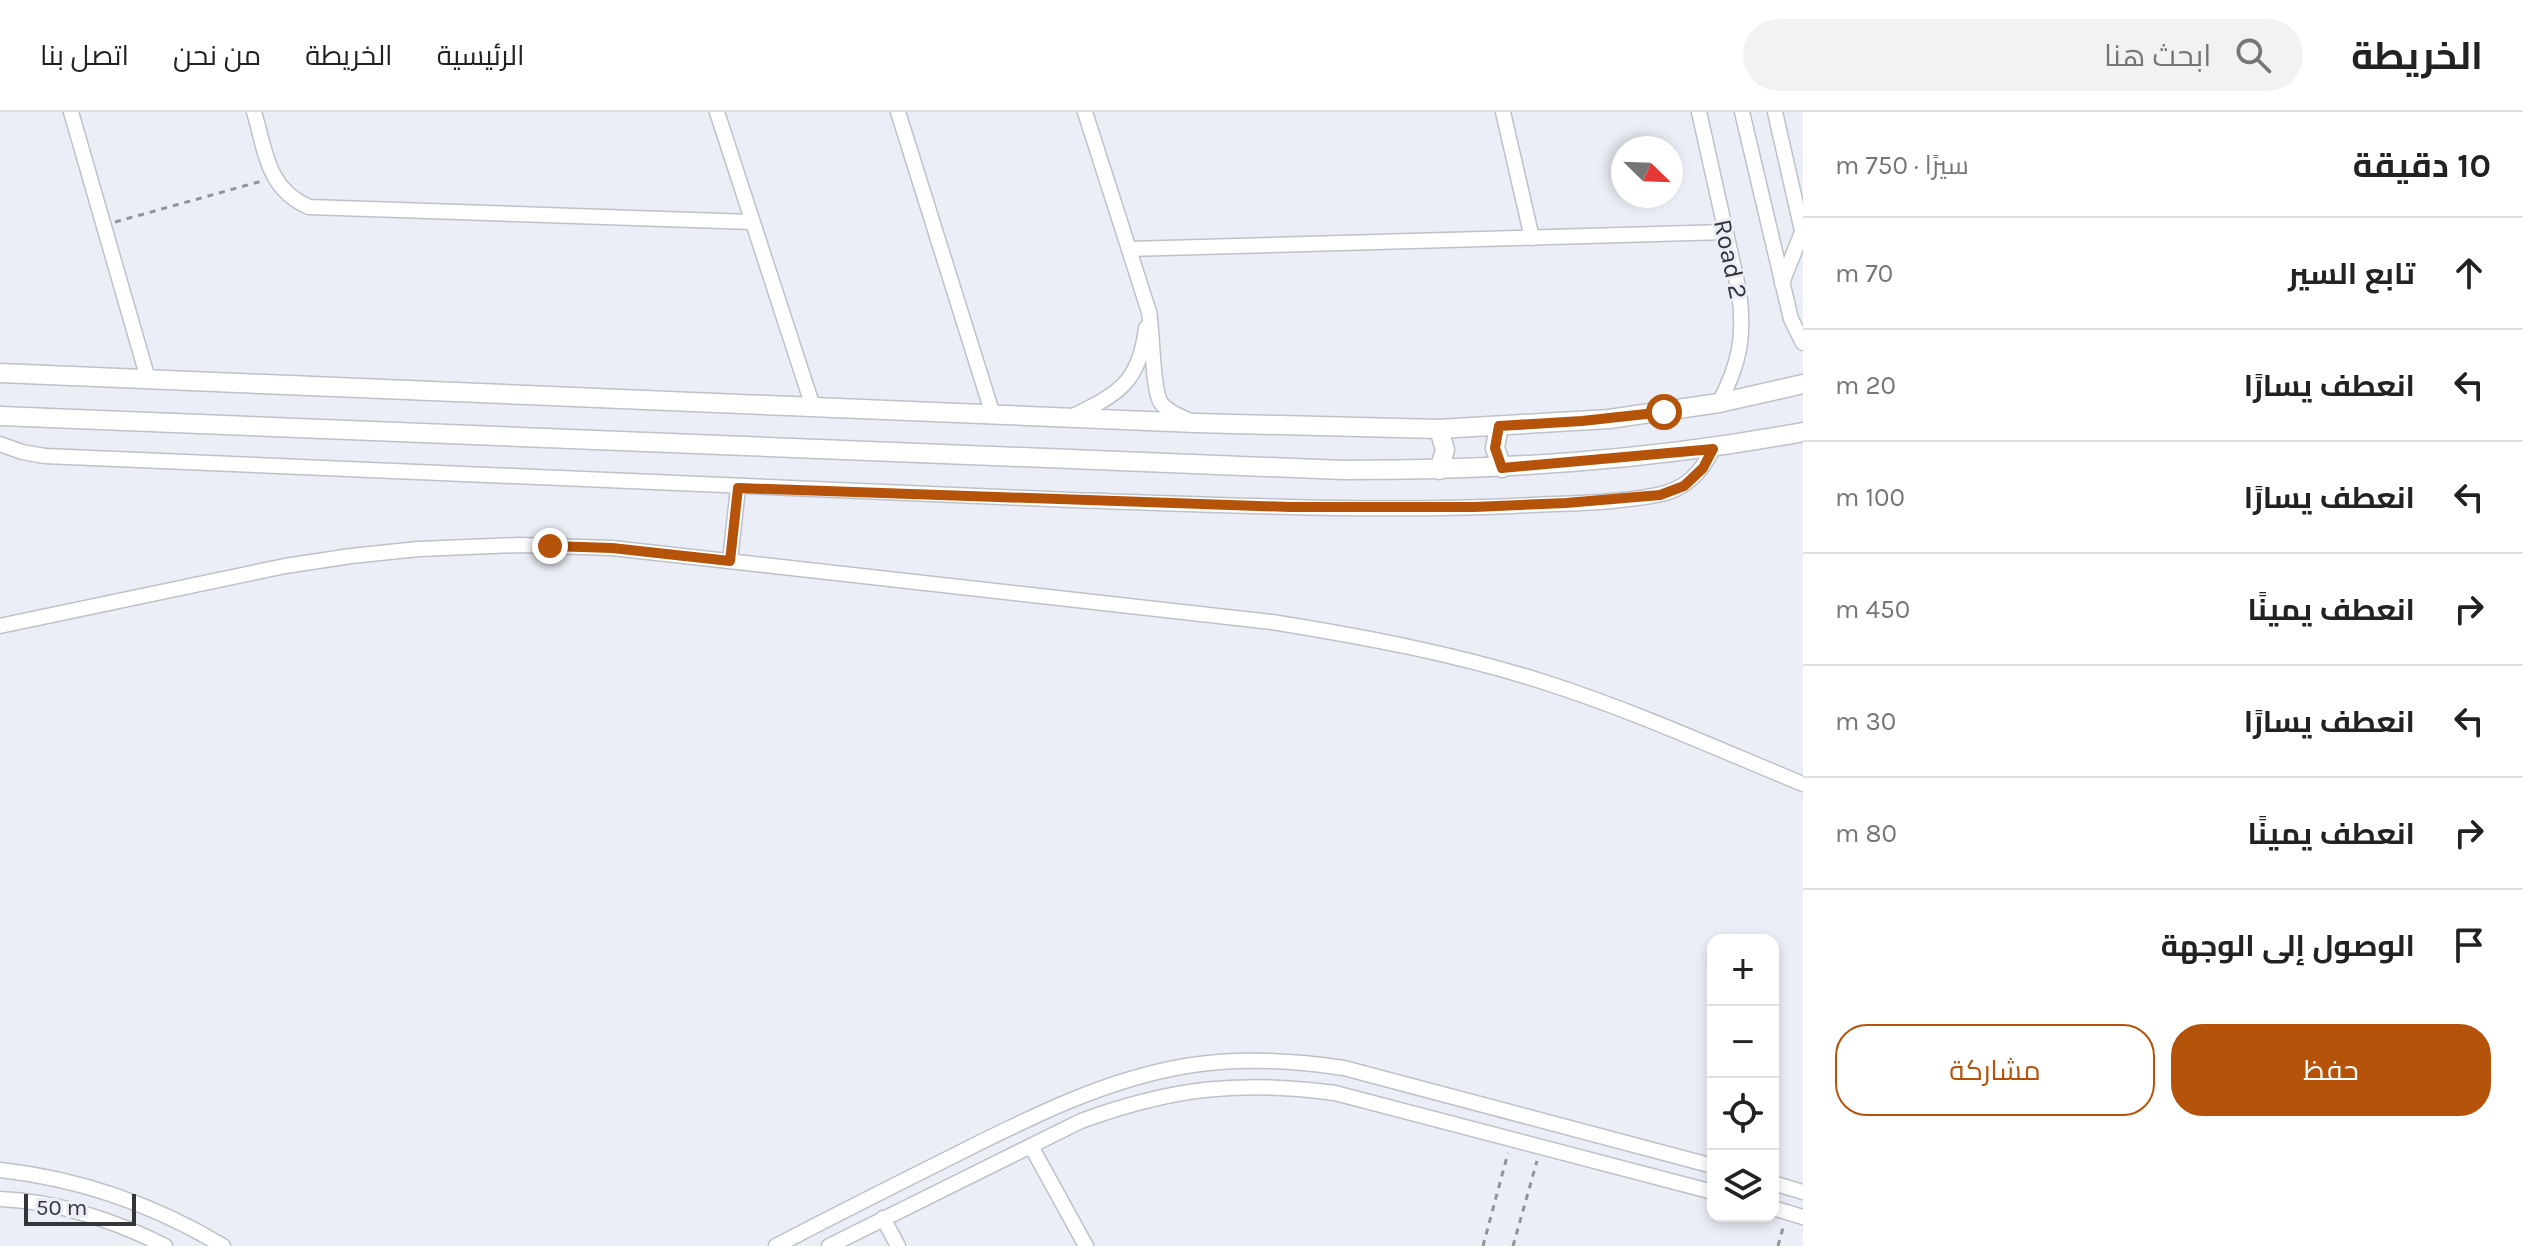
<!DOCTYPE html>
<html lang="ar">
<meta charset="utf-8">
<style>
body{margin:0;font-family:Karla,Cairo,sans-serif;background:#f2f2f2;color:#222;direction:rtl}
.controls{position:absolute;right:24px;bottom:24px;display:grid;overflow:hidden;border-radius:16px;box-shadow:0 4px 12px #0003}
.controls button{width:72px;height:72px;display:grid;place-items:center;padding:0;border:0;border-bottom:2px solid #e0e0e0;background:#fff;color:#222;font:40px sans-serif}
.compass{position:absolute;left:1611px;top:24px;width:72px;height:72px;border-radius:50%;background:#fff;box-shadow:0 4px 12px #0003;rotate:113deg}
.scale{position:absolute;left:24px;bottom:20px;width:112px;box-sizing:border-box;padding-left:8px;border:4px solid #333538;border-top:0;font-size:22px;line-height:28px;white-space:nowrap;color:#333538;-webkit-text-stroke:6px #ebeef6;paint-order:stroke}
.stop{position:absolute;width:24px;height:24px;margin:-18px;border:6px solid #b45309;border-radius:50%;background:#fff}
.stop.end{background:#b45309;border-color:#fff;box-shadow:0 2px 8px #0008}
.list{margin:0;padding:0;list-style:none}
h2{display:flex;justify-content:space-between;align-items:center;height:104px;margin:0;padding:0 32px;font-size:34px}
h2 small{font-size:26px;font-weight:400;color:#767676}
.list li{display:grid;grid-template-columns:52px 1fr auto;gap:24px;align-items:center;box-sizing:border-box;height:112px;padding:0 32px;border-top:2px solid #e0e0e0}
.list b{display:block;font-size:30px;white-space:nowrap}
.list em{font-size:26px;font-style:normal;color:#767676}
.actions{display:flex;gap:16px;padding:24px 32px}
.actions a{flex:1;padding:18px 0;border:2px solid #b45309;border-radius:32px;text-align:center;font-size:28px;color:#b45309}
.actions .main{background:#b45309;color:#fff}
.icon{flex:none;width:44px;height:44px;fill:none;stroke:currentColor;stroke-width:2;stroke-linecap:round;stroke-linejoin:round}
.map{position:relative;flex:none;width:1803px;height:1134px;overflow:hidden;direction:ltr}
header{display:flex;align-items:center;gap:48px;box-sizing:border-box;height:112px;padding:0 40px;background:#fff;border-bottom:2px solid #e0e0e0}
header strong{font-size:38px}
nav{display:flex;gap:44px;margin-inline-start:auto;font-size:28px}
.search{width:560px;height:72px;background:#f2f2f2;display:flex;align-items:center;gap:20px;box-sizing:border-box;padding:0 28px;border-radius:44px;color:#767676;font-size:30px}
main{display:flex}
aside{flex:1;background:#fff}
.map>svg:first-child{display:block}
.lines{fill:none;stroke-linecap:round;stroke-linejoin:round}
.minor-casing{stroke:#bdc1c8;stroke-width:17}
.tertiary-casing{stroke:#bdc1c8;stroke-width:21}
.path{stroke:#909398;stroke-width:3;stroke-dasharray:6 6;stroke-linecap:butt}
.minor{stroke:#fff;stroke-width:14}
.tertiary{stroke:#fff;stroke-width:18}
.route{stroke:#b45309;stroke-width:10}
.labels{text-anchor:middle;stroke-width:6;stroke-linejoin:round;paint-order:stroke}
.street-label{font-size:26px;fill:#333538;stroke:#ebeef6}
</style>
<header>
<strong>الخريطة</strong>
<div class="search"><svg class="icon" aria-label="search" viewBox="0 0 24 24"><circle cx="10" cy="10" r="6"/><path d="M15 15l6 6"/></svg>ابحث هنا</div>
<nav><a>الرئيسية</a><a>الخريطة</a><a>من نحن</a><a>اتصل بنا</a></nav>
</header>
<main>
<aside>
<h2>10 دقيقة<small>سيرًا · 750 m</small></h2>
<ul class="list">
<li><svg class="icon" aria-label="ahead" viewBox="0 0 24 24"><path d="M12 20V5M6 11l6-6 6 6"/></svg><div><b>تابع السير</b></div><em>70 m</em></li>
<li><svg class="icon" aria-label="left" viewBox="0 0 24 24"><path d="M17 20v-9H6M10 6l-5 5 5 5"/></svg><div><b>انعطف يسارًا</b></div><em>20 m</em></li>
<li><svg class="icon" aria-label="left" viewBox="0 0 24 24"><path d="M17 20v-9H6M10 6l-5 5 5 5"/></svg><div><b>انعطف يسارًا</b></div><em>100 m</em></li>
<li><svg class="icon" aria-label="right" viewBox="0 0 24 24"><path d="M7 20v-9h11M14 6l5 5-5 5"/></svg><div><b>انعطف يمينًا</b></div><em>450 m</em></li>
<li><svg class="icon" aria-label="left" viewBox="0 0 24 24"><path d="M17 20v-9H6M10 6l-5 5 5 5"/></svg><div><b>انعطف يسارًا</b></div><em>30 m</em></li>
<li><svg class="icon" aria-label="right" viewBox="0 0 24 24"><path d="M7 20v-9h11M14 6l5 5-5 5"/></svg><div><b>انعطف يمينًا</b></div><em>80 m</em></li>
<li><svg class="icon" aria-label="arrive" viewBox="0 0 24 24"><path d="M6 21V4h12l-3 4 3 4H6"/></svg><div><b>الوصول إلى الوجهة</b></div></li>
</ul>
<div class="actions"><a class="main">حفظ</a><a>مشاركة</a></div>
</aside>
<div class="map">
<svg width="1803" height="1134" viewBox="0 0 1803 1134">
<rect width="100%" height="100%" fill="#ebeef6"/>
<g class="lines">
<g class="minor-casing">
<g id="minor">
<path d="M71,0L148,267"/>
<path d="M254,0C266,40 267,77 309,95L752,110"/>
<path d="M717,0L813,295"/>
<path d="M898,0L993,303"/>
<path d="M1085,0L1149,200C1153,221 1152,278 1161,291C1168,300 1179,304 1188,308"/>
<path d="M1503,0L1532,126"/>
<path d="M1699,0L1739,179C1745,224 1740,251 1719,291"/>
<path d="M1742,0L1791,207L1803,231"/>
<path d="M1775,0L1803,123"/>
<path d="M1129,137L1726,120"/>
<path d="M1782,171L1802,120"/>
<path d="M1069,306C1117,282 1139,273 1146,216"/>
<path d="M0,332L22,340L45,344C387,360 729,376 1072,388C1219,393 1366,400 1513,394C1561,391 1611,392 1657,383C1685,378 1701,361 1713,337"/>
<path d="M730,449L738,376"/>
<path d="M0,514L285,454L351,444L418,437L519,433L612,436L1272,510C1365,525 1457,542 1547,571C1634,599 1718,637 1803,672"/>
<path d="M1031,1034L1086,1134"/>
<path d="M0,1058C81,1067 153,1092 223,1134"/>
<path d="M1773,1071L1803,1080"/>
<path d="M0,1087C56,1089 116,1109 165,1134"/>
<path d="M1773,1096L1803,1105"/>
<path d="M883,1106L898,1134"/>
<path d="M776,1134C833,1104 891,1075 949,1046C1025,1008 1102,968 1186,954C1239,945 1291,948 1344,956L1713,1054"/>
<path d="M829,1134L1081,1009C1171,976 1240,968 1335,981L1713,1080"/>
</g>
</g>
<g class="tertiary-casing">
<g id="tertiary">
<path d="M0,261L1195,311L1439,317L1609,307L1719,291L1803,272"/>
<path d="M0,304L1343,358C1502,358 1647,349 1803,320"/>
<path d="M1499,314L1495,336L1502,356"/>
<path d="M1439,358L1445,338L1439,317"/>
</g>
</g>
<g class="path">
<path d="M115,110L262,69"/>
<path d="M1483,1134L1508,1041"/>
<path d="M1513,1134L1537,1049"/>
<path d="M1778,1134L1784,1112"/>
</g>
<use href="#minor" class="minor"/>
<use href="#tertiary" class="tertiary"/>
</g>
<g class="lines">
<path class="route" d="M550,434L612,436L730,449L738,376L1290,395H1474L1566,391L1660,383L1684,374L1703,356L1713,337L1502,356L1495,336L1499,314L1582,309L1664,300"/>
</g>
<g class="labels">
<g class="street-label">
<text transform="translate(1731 147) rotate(78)" y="9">Road 2</text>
</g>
</g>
</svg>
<div class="controls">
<button>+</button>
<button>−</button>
<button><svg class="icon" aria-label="locate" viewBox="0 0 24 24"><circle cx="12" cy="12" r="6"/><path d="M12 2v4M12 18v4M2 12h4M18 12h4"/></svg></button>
<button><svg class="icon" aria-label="layers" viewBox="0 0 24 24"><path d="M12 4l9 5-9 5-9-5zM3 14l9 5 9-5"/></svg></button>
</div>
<svg class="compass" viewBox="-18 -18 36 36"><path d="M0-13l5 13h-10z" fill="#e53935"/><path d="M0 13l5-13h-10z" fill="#767676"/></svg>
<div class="scale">50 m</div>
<div class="stop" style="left:1664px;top:300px"></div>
<div class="stop end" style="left:550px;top:434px"></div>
</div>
</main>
